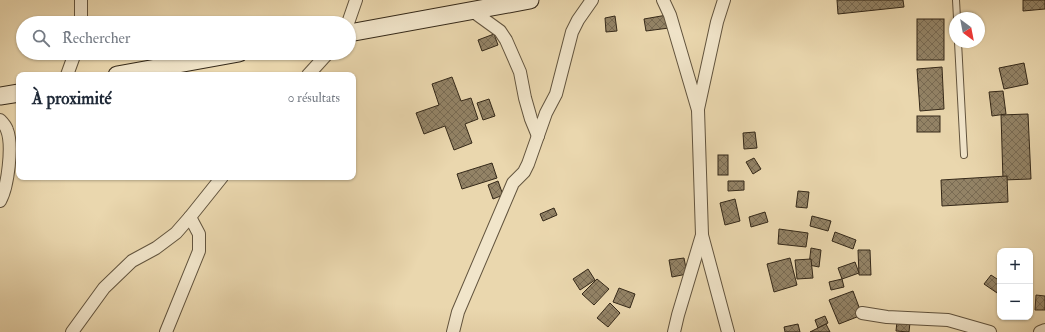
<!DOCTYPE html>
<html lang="fr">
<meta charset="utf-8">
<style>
body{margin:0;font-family:"IM FELL Double Pica",serif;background:#f2f2f3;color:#1f2937}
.controls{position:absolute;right:12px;bottom:12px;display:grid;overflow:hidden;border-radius:8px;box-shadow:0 1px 3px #0004}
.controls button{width:36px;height:36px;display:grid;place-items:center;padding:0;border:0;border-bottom:1px solid #e0e1e3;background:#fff;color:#1f2937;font:20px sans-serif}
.compass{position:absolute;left:949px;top:12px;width:36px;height:36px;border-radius:50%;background:#fff;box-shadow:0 1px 3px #0004;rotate:148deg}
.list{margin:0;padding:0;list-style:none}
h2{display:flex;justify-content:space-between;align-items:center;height:52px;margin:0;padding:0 16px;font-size:17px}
h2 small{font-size:13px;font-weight:400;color:#747a83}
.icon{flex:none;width:22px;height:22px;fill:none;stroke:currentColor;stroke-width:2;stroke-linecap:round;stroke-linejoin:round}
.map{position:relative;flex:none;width:1045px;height:332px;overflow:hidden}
.search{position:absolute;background:#fff;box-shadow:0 1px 3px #0004;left:16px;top:16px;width:340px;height:44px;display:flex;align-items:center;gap:10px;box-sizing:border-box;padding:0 14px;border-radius:22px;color:#747a83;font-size:15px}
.panel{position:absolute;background:#fff;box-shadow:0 1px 3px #0004;left:16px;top:72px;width:340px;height:108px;border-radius:8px}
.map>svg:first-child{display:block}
.building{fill:url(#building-cross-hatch);stroke:#352919}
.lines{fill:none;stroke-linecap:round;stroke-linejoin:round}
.service-casing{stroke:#62543e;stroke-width:8}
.minor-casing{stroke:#62543e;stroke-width:14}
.secondary-casing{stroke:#352919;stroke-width:19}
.service{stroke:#f1e5ca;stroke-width:6}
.minor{stroke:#f1e5ca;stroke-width:12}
.secondary{stroke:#f1e5ca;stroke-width:17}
</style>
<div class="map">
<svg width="1045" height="332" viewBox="0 0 1045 332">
<defs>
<pattern id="building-cross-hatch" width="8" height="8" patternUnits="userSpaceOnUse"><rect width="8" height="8" fill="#938366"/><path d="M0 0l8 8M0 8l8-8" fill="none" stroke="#796b53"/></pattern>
</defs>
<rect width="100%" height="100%" fill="#ead7ae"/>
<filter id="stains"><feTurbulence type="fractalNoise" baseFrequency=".005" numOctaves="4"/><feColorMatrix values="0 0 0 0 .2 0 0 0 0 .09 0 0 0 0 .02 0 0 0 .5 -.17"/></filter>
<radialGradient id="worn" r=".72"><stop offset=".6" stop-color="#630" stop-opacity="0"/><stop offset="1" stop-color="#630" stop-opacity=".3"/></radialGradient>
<g class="building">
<path d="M837,0H903L904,7L838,14Z"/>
<path d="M1023,0H1045V9L1023,11Z"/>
<path d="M667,15L669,28L646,31L644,19Z"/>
<path d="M615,16L617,31L606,32L605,18Z"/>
<rect x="917" y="19" width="27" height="41"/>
<path d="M494,34L498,45L482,51L478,40Z"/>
<path d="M1024,63L1028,84L1004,89L999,68Z"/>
<path d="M942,67L944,109L920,111L917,69Z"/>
<path d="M452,77L461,101L471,98L478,119L465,124L472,143L454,150L445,126L424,134L416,113L439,105L432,84Z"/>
<path d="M1003,91L1006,114L992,116L989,92Z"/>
<path d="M489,99L495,116L483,120L477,103Z"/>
<path d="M1028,114L1031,179L1003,180L1001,115Z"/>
<rect x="917" y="116" width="23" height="16"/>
<path d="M755,132L757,148L744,149L743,133Z"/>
<rect x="718" y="155" width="10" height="20"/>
<path d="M754,158L761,169L753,174L746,162Z"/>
<path d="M492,163L497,178L462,189L457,174Z"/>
<path d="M1007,176L1008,202L942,206L941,180Z"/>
<path d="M498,181L503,195L493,199L488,185Z"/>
<path d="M728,181H744V190L728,191Z"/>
<path d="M798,191L809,192L807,208L796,207Z"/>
<path d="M735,199L740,221L725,225L720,203Z"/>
<path d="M554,208L557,215L543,221L540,214Z"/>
<path d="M765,212L768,222L751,227L749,217Z"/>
<path d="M812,216L831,221L828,231L810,226Z"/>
<path d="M779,229L808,233L806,247L778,244Z"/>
<path d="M835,232L856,240L853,249L832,241Z"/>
<path d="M811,248L821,250L819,267L809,265Z"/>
<path d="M858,250H870L871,275H859Z"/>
<path d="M684,258L687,274L672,277L669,260Z"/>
<path d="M790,258L797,285L774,292L767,264Z"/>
<path d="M811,259L813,278L797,279L795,260Z"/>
<path d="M855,262L859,273L842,279L838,268Z"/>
<path d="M588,269L595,280L580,290L573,279Z"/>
<path d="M991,275L1000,281V295L984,284Z"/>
<path d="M597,279L609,289L594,305L582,294Z"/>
<path d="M842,279L844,287L831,290L829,282Z"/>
<path d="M619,288L635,294L630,308L613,302Z"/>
<path d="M853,291L862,315L839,324L829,300Z"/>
<path d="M1036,295L1045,296V310H1035Z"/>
<path d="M610,303L620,313L608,327L597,318Z"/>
<path d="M898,312L911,313L909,332L896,331Z"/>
<path d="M825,316L828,323L818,328L815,320Z"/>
<path d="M798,324L800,332H785L784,327Z"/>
<path d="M826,324L830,332H810Z"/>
</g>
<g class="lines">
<g class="service-casing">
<g id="service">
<path d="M956,0L957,18"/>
<path d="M958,42L964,155"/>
</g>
</g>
<g class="minor-casing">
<g id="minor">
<path d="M663,0L670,15L698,110L702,235L728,332"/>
<path d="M471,10L500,31L506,40L520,72L525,98L531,119L538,136"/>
<path d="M81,23V0"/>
<path d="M348,23L356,0"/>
<path d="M67,75L75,53"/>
<path d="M308,75L328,53"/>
<path d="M698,109L717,22L724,0"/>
<path d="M0,120C3,123 6,127 7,130C13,145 8,187 0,201"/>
<path d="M862,313L887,317L948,320L990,332"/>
<path d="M72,332L104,288L132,261L156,248L176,233L190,217"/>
<path d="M166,332L199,251V234L190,217L222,177"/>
<path d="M453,332L458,312L513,183L524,172L528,164L546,113L556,94L572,32L578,20L592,0"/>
<path d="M674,332L678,315L702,235"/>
<path d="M1040,332L1045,330"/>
</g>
</g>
<g class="secondary-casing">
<g id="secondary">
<path d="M349,33L530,0"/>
<path d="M117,75L239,53"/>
<path d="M0,96L19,93"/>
</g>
</g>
<use href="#service" class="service"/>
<use href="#minor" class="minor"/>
<use href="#secondary" class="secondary"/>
</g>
<rect width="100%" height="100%" filter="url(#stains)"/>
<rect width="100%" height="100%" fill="url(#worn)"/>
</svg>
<div class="controls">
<button>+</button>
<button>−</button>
</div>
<svg class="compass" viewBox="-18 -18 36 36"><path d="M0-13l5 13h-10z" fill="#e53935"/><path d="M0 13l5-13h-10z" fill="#747a83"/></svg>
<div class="search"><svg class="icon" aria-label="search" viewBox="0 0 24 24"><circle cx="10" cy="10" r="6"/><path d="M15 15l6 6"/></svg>Rechercher</div>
<section class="panel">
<h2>À proximité<small>0 résultats</small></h2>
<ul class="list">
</ul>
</section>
</div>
